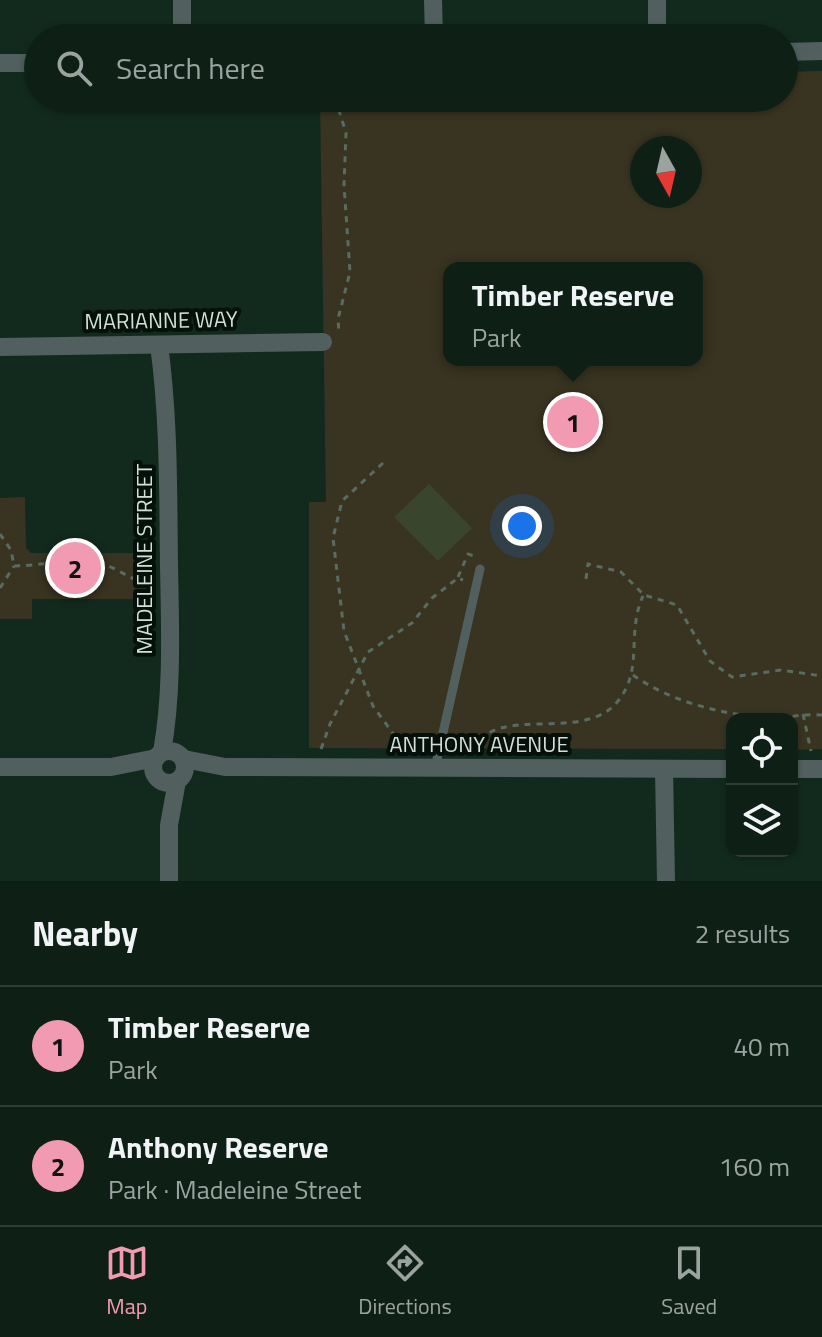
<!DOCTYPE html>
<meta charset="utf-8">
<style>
body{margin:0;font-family:"Titillium Web",sans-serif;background:#1c2d23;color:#f1f3f6}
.controls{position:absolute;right:24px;bottom:24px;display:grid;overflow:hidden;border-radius:16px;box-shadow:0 2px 6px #0004}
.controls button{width:72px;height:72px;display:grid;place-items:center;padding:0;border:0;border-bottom:2px solid #2e3e35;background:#0e2016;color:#f1f3f6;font:40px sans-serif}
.compass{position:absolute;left:630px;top:136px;width:72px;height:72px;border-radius:50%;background:#0e2016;box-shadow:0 2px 6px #0004;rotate:172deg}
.you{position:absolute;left:522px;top:526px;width:28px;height:28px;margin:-20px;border:6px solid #fff;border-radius:50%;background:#1a73e8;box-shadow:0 0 0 12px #1a73e833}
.badge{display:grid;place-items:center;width:52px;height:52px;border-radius:50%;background:#f19ab1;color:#111;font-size:26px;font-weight:700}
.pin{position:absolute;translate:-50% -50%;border:4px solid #fff;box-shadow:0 2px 8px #0006}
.popup{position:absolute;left:443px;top:262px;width:260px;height:104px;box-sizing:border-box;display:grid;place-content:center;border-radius:16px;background:#0e2016;filter:drop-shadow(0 2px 6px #0005);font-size:26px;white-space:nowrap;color:#9ba3a1}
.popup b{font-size:30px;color:#f1f3f6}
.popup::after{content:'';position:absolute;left:50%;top:100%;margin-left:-16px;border:16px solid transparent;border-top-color:#0e2016}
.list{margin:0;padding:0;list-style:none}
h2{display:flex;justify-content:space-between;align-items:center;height:104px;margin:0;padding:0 32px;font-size:34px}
h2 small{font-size:26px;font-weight:400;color:#9ba3a1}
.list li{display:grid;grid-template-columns:52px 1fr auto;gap:24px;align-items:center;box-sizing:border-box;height:120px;padding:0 32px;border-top:2px solid #2e3e35}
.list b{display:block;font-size:30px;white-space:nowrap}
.list p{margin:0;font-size:26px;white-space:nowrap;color:#9ba3a1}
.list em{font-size:26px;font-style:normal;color:#9ba3a1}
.icon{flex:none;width:44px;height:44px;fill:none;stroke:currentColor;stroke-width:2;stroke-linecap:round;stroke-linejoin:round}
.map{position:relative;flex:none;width:822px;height:881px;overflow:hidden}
.search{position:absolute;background:#0e2016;box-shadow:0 2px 6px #0004;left:24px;right:24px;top:24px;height:88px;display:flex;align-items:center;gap:20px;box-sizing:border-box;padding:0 28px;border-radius:44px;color:#9ba3a1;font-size:30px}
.sheet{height:344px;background:#0e2016}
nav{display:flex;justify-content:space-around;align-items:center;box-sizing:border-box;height:112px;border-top:2px solid #2e3e35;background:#0e2016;font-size:22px;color:#9ba3a1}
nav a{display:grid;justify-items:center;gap:4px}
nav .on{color:#f19ab1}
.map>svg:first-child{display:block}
.green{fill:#383421;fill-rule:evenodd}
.building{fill:#39452d}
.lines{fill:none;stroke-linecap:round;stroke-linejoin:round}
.path{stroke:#586c62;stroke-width:3;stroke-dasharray:6 6;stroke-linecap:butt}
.lane{stroke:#525f5f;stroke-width:9}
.street{stroke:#525f5f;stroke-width:18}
.labels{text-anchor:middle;stroke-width:8;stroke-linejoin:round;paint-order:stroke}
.street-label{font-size:22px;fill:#d1dfd7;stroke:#06100b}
</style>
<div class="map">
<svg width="822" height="881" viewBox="0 0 822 881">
<rect width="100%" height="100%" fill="#122a1e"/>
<g class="green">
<path d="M822,71V749L792,750V719H732V749L309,748V502H326L320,98H784V72ZM642,148H690V196H642ZM449,268H697V360H449Z"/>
<path d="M25,497L26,548L31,553H149L150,599H32V619H0V498Z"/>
</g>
<path class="building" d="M429,484L472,528L438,561L394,517Z"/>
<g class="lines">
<g class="path">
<path d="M335,98L346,133L344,185L350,272L338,319L339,333"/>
<path d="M383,463L342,501L333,538L344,631L373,706L405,750"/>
<path d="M0,534L11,550L14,566C41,566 72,557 99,563C118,567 131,582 152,584"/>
<path d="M458,577L468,554L474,556"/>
<path d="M586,579L588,564L621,572L644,595L677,605L710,661L732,677L781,670L822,676"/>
<path d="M0,588L14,566"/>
<path d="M633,675C671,702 721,714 767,718C785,719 803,713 822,715"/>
<path d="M803,714L811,751"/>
<path d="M321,749L330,724L368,652L412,623L432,598L458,578L463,580"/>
<path d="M474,750C494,702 583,745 618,701C644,669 626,633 643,596"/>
</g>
<path class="lane" d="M435,768L480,569"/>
<g class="street">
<path d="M182,0V38"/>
<path d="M433,0L434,38"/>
<path d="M657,0V38"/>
<path d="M784,52L822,51"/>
<path d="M0,63H38"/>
<path d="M159,345C169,418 168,490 169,564C170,627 173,690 162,752"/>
<path d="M0,347L323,342"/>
<circle cx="169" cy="767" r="16"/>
<path d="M184,759L225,767L732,769"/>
<path d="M0,767H111L156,758"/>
<path d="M664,769L666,881"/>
<path d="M792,769H822"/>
<path d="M169,881V825L177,781"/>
</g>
</g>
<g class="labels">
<g class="street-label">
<text transform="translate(161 320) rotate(-1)" y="8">MARIANNE WAY</text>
<text transform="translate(144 559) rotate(-90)" y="8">MADELEINE STREET</text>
<text x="479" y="752">ANTHONY AVENUE</text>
</g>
</g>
</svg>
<div class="controls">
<button><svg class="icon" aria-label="locate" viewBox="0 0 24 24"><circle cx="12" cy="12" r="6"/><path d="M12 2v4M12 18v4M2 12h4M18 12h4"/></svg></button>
<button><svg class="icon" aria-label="layers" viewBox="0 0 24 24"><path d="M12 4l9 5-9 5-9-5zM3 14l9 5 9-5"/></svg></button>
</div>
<svg class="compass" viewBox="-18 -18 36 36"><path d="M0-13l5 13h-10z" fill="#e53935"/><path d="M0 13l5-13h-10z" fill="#9ba3a1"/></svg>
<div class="you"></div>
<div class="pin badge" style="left:573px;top:422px">1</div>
<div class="popup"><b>Timber Reserve</b>Park</div>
<div class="pin badge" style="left:75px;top:568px">2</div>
<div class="search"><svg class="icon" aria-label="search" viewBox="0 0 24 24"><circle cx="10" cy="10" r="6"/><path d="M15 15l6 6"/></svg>Search here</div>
</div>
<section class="sheet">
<h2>Nearby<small>2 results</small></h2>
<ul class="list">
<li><span class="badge">1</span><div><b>Timber Reserve</b><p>Park</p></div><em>40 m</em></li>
<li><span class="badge">2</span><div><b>Anthony Reserve</b><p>Park · Madeleine Street</p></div><em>160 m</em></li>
</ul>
</section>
<nav>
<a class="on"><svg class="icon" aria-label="map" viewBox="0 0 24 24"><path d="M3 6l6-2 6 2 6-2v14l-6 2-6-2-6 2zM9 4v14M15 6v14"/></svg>Map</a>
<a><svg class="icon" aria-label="directions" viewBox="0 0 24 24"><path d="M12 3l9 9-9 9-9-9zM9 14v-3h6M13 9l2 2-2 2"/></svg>Directions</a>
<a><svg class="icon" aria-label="saved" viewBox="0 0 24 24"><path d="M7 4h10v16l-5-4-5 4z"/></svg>Saved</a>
</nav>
